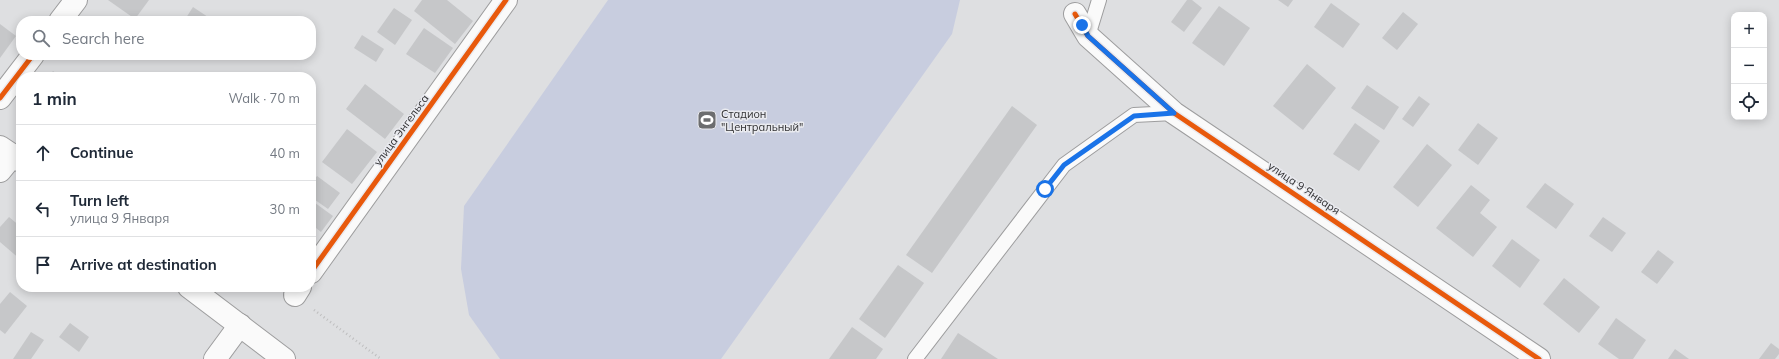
<!DOCTYPE html>
<meta charset="utf-8">
<style>
body{margin:0;font-family:Mulish,sans-serif;background:#f2f2f3;color:#1f2937}
.controls{position:absolute;right:12px;top:12px;display:grid;overflow:hidden;border-radius:8px;box-shadow:0 2px 10px #0003}
.controls button{width:36px;height:36px;display:grid;place-items:center;padding:0;border:0;border-bottom:1px solid #e0e1e3;background:#fff;color:#1f2937;font:20px sans-serif}
.stop{position:absolute;width:12px;height:12px;margin:-9px;border:3px solid #1a73e8;border-radius:50%;background:#fff}
.stop.end{background:#1a73e8;border-color:#fff;box-shadow:0 1px 4px #0008}
.list{margin:0;padding:0;list-style:none}
h2{display:flex;justify-content:space-between;align-items:center;height:52px;margin:0;padding:0 16px;font-size:17px}
h2 small{font-size:13px;font-weight:400;color:#747a83}
.list li{display:grid;grid-template-columns:26px 1fr auto;gap:12px;align-items:center;box-sizing:border-box;height:56px;padding:0 16px;border-top:1px solid #e0e1e3}
.list b{display:block;font-size:15px;white-space:nowrap}
.list p{margin:0;font-size:13px;white-space:nowrap;color:#747a83}
.list em{font-size:13px;font-style:normal;color:#747a83}
.icon{flex:none;width:22px;height:22px;fill:none;stroke:currentColor;stroke-width:2;stroke-linecap:round;stroke-linejoin:round}
.map{position:relative;flex:none;width:1779px;height:359px;overflow:hidden}
.search{position:absolute;background:#fff;box-shadow:0 2px 10px #0003;left:16px;top:16px;width:300px;height:44px;display:flex;align-items:center;gap:10px;box-sizing:border-box;padding:0 14px;border-radius:16px;color:#747a83;font-size:15px}
.panel{position:absolute;background:#fff;box-shadow:0 2px 10px #0003;left:16px;top:72px;width:300px;height:220px;border-radius:16px}
.map>svg:first-child{display:block}
.green{fill:#c8cddf}
.building{fill:#c6c7c9}
.lines{fill:none;stroke-linecap:round;stroke-linejoin:round}
.service-casing{stroke:#9d9d9e;stroke-width:16}
.minor-casing{stroke:#9d9d9e;stroke-width:24}
.primary-casing{stroke:#9d9d9e;stroke-width:24}
.path{stroke:#bebebf;stroke-width:2.5;stroke-dasharray:1 3;stroke-linecap:butt}
.service{stroke:#fafafa;stroke-width:14}
.minor{stroke:#fafafa;stroke-width:22}
.primary{stroke:#fafafa;stroke-width:22}
.cycleway-casing{stroke:#eaebf0;stroke-width:8}
.cycleway{stroke:#e8590c;stroke-width:5}
.route{stroke:#1a73e8;stroke-width:5}
.labels{text-anchor:middle;stroke-width:3;stroke-linejoin:round;paint-order:stroke}
.poi-label{font-size:11px;fill:#2f2f31;stroke:#eaebf0;text-anchor:start}
.street-label{font-size:11px;fill:#2f2f31;stroke:#eaebf0}
</style>
<div class="map">
<svg width="1779" height="359" viewBox="0 0 1779 359">
<rect width="100%" height="100%" fill="#dedfe1"/>
<path class="green" d="M608,0H960L952,34L721,359H500L469,315L461,269L464,206Z"/>
<g class="building">
<path d="M108,0H149L135,19Z"/>
<path d="M422,0H447L473,21L455,44L414,11Z"/>
<path d="M1187,0H1192L1202,8L1184,32L1171,22Z"/>
<path d="M1278,0H1293L1288,7Z"/>
<path d="M1331,3L1360,24L1343,48L1314,27Z"/>
<path d="M1219,6L1250,28L1224,66L1192,43Z"/>
<path d="M193,7L211,19L210,21H184Z"/>
<path d="M394,8L412,20L395,45L377,32Z"/>
<path d="M1403,12L1418,24L1397,50L1382,38Z"/>
<path d="M0,24L16,36L0,58Z"/>
<path d="M424,28L453,48L435,73L406,54Z"/>
<path d="M362,35L384,49L376,62L354,48Z"/>
<path d="M1307,64L1336,88L1303,130L1273,106Z"/>
<path d="M53,71L61,77H48Z"/>
<path d="M365,84L404,114L385,139L346,109Z"/>
<path d="M1367,85L1399,107L1384,130L1351,108Z"/>
<path d="M1419,96L1430,104L1413,127L1402,119Z"/>
<path d="M1012,106L1037,125L932,273L906,255Z"/>
<path d="M1355,123L1380,141L1359,171L1333,154Z"/>
<path d="M1478,123L1498,138L1478,165L1458,150Z"/>
<path d="M347,129L377,152L352,184L322,162Z"/>
<path d="M1427,144L1452,165L1418,207L1393,187Z"/>
<path d="M317,176L340,193L328,209L311,197V184Z"/>
<path d="M1545,183L1574,204L1556,229L1526,207Z"/>
<path d="M1471,185L1490,200L1480,213L1497,227L1473,257L1436,228Z"/>
<path d="M311,200L333,216L321,232L311,224Z"/>
<path d="M9,217L21,227V260L0,242V227Z"/>
<path d="M1603,217L1626,233L1612,252L1589,236Z"/>
<path d="M1512,239L1540,260L1520,288L1492,266Z"/>
<path d="M1658,250L1674,262L1657,284L1641,272Z"/>
<path d="M898,265L924,283L885,338L859,319Z"/>
<path d="M1564,278L1600,307L1579,333L1543,304Z"/>
<path d="M10,292L27,306L5,334L0,330V304Z"/>
<path d="M1616,318L1646,340L1633,359H1619L1598,344Z"/>
<path d="M70,323L89,337L79,352L59,337Z"/>
<path d="M852,327L883,349L876,359H829Z"/>
<path d="M31,332L44,340L31,359H13Z"/>
<path d="M958,333L998,359H941Z"/>
<path d="M1771,343L1779,349V354L1775,359H1759Z"/>
<path d="M1675,349L1689,359H1668Z"/>
</g>
<g class="lines">
<g class="service-casing">
<g id="service">
<path d="M1088,36L1099,0"/>
<path d="M915,359L1064,165L1134,115L1174,113"/>
</g>
</g>
<g class="minor-casing">
<g id="minor">
<path d="M1075,14L1088,36L1174,113L1539,359"/>
<path d="M60,21L76,0"/>
<path d="M0,98L33,55"/>
<path d="M0,171L13,155"/>
<path d="M311,272L506,0"/>
<path d="M295,295L300,287"/>
<path d="M215,359L240,325"/>
</g>
</g>
<g class="primary-casing">
<g id="primary">
<path d="M0,147L21,161"/>
<path d="M189,287L284,359"/>
</g>
</g>
<path class="path" d="M314,310L381,359"/>
<use href="#service" class="service"/>
<use href="#minor" class="minor"/>
<use href="#primary" class="primary"/>
<g class="cycleway-casing">
<g id="cycleway">
<path d="M1075,14L1088,36L1174,113L1539,359"/>
<path d="M0,98L33,55"/>
<path d="M311,272L506,0"/>
</g>
</g>
<use href="#cycleway" class="cycleway"/>
</g>
<g class="lines">
<path class="route" d="M1045,189L1064,165L1134,116L1174,113L1088,36L1082,25"/>
</g>
<defs>
<g id="stadium-square" transform="scale(1)"><rect x="-9" y="-9" width="18" height="18" rx="4" fill="#6c6d6f" stroke="#eaebf0"/><path d="M0-5a6.5 5 0 1 0 0 10a6.5 5 0 1 0 0-10ZM-3.5-1.8h7v3.6h-7Z" fill="#fff"/></g>
</defs>
<g fill-rule="evenodd">
<use href="#stadium-square" x="707" y="120"/>
</g>
<g class="labels">
<g class="poi-label">
<text x="721" y="118">Стадион<tspan x="721" dy="13">"Центральный"</tspan></text>
</g>
<g class="street-label">
<text transform="translate(401 130) rotate(-54)" y="4">улица Энгельса</text>
<text transform="translate(1304 188) rotate(34)" y="4">улица 9 Января</text>
</g>
</g>
</svg>
<div class="controls">
<button>+</button>
<button>−</button>
<button><svg class="icon" aria-label="locate" viewBox="0 0 24 24"><circle cx="12" cy="12" r="6"/><path d="M12 2v4M12 18v4M2 12h4M18 12h4"/></svg></button>
</div>
<div class="stop" style="left:1045px;top:189px"></div>
<div class="stop end" style="left:1082px;top:25px"></div>
<div class="search"><svg class="icon" aria-label="search" viewBox="0 0 24 24"><circle cx="10" cy="10" r="6"/><path d="M15 15l6 6"/></svg>Search here</div>
<section class="panel">
<h2>1 min<small>Walk · 70 m</small></h2>
<ul class="list">
<li><svg class="icon" aria-label="ahead" viewBox="0 0 24 24"><path d="M12 20V5M6 11l6-6 6 6"/></svg><div><b>Continue</b></div><em>40 m</em></li>
<li><svg class="icon" aria-label="left" viewBox="0 0 24 24"><path d="M17 20v-9H6M10 6l-5 5 5 5"/></svg><div><b>Turn left</b><p>улица 9 Января</p></div><em>30 m</em></li>
<li><svg class="icon" aria-label="arrive" viewBox="0 0 24 24"><path d="M6 21V4h12l-3 4 3 4H6"/></svg><div><b>Arrive at destination</b></div></li>
</ul>
</section>
</div>
